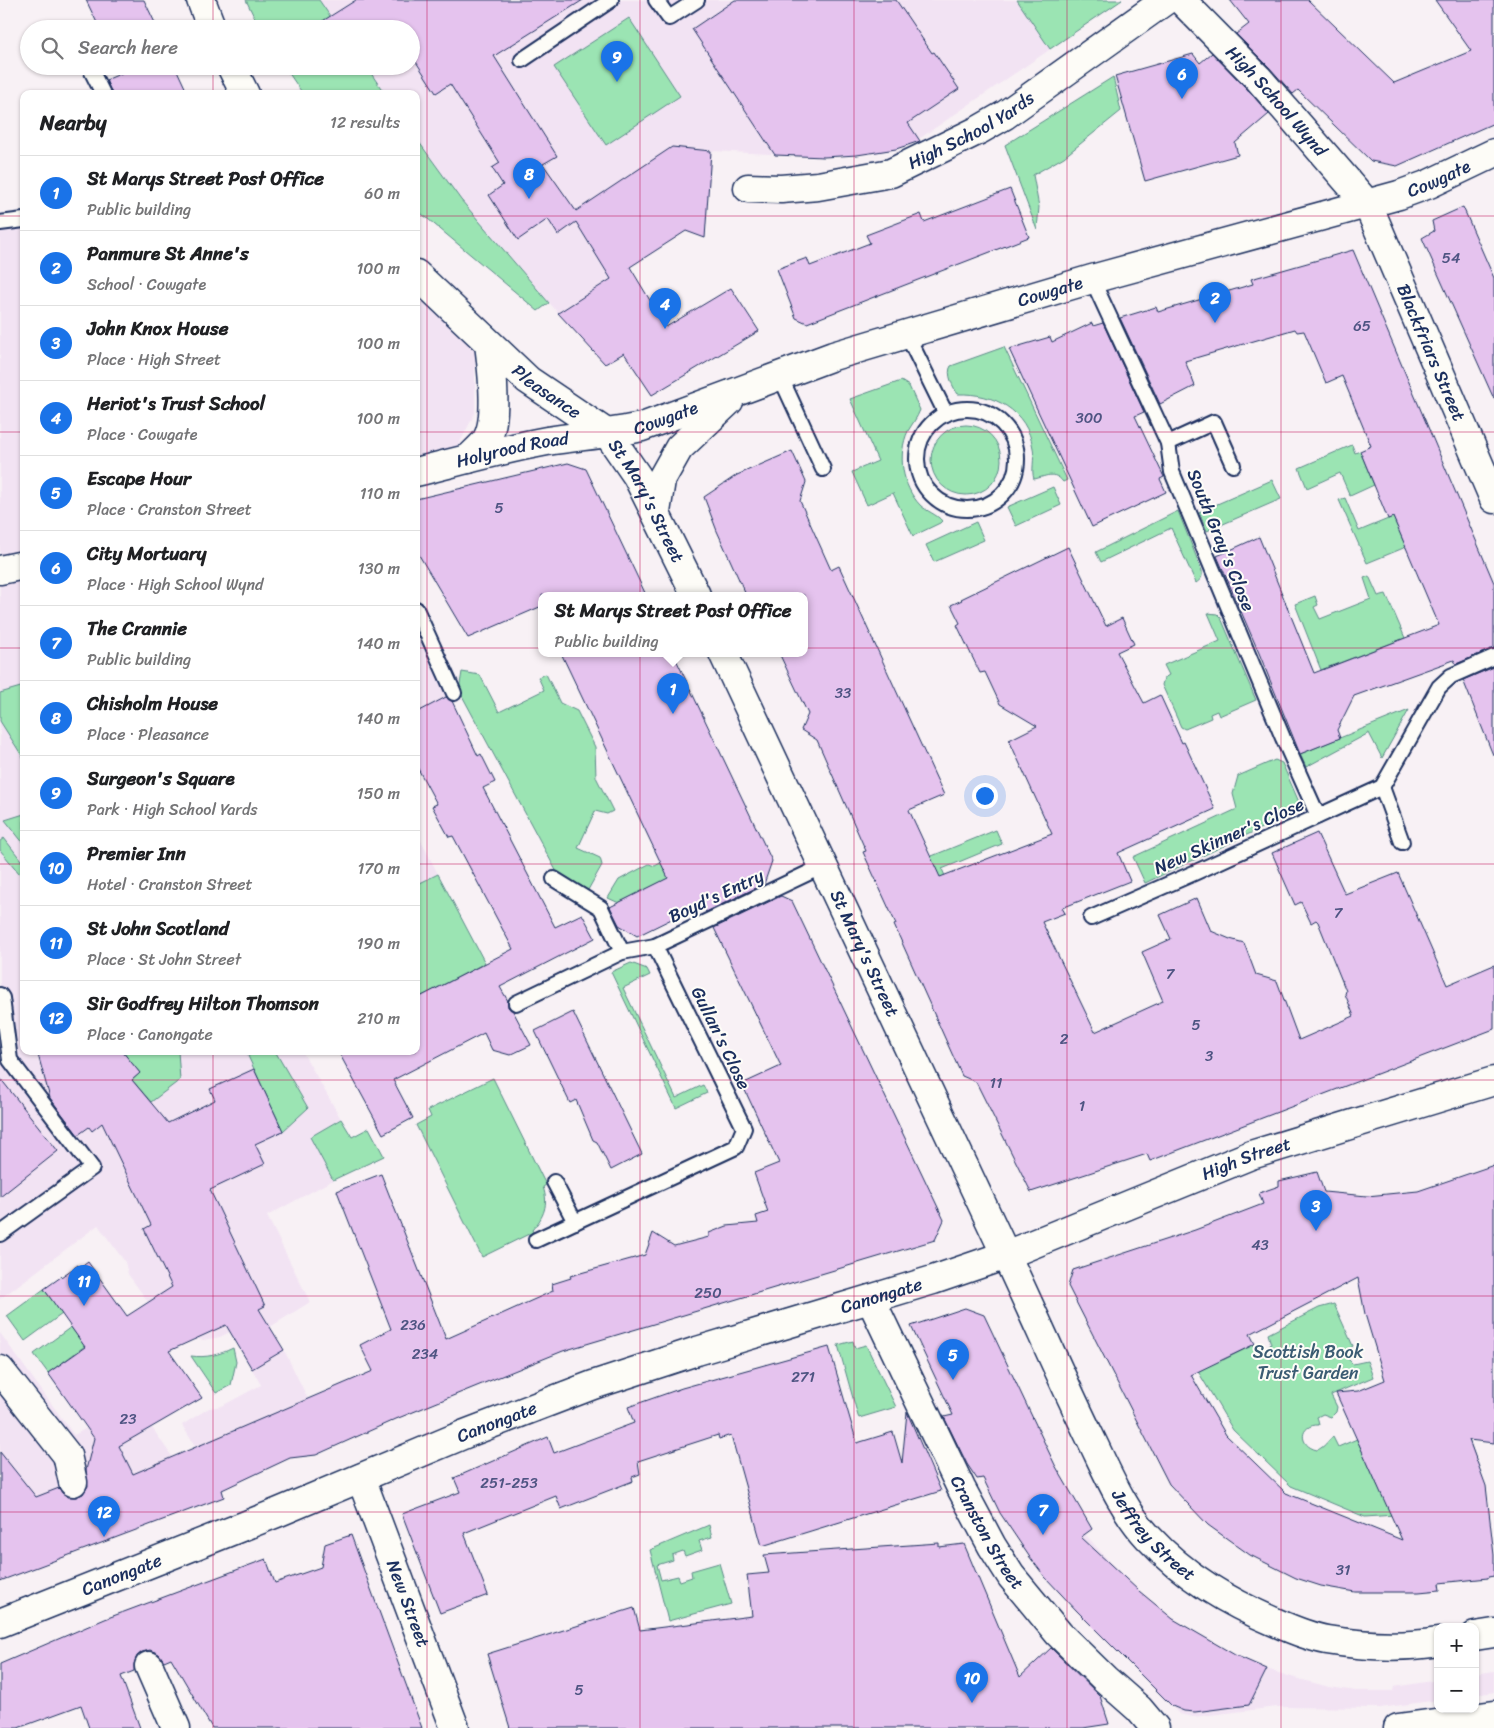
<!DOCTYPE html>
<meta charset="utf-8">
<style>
body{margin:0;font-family:Sriracha,sans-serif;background:#f6f6f6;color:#202124}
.controls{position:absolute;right:15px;bottom:15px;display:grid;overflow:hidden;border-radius:10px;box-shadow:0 1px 4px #0004}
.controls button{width:45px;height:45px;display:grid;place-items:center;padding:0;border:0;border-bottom:1px solid #e0e0e0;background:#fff;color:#202124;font:25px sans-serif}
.you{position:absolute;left:984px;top:795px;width:18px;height:18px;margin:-12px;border:4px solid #fff;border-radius:50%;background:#1a73e8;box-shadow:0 0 0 8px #1a73e833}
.badge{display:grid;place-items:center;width:32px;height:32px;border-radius:50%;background:#1a73e8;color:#fff;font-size:16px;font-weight:700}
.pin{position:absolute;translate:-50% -41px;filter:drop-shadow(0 1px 2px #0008)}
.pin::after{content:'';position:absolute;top:26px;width:18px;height:15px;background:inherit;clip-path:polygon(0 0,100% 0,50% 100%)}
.popup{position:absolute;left:538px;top:592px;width:270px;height:65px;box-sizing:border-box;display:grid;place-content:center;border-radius:10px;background:#fff;filter:drop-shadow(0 1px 4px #0005);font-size:16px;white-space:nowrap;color:#757577}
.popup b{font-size:19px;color:#202124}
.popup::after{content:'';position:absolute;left:50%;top:100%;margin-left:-10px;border:10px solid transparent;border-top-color:#fff}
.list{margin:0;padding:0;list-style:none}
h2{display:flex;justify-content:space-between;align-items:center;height:65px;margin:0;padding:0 20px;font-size:21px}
h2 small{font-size:16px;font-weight:400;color:#757577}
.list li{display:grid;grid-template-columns:32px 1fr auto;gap:15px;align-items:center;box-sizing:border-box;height:75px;padding:0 20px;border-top:1px solid #e0e0e0}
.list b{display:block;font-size:19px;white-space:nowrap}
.list p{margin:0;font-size:16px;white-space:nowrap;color:#757577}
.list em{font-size:16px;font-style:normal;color:#757577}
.icon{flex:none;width:28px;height:28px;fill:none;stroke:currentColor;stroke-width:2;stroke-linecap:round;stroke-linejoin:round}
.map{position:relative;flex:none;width:1494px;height:1728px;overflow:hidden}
.search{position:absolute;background:#fff;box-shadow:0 1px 4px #0004;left:20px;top:20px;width:400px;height:55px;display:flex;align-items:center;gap:12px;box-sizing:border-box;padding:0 18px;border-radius:28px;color:#757577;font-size:19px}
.panel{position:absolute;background:#fff;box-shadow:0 1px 4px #0004;left:20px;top:90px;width:400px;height:965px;border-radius:10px}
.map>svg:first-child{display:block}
.built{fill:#f2e3f3}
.green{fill:#9be4b3;stroke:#5b8a88}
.building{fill:#e5c3ee;stroke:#1b2f5e;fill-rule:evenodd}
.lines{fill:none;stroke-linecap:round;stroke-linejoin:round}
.lane-casing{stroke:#1b2f5e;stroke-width:18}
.street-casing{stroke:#1b2f5e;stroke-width:31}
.secondary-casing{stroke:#1b2f5e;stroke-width:31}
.lane{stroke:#fdfcf7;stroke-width:14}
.street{stroke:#fdfcf7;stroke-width:28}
.secondary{stroke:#fdfcf7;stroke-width:28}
.grid{fill:none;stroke:#c2185b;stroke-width:1;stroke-opacity:0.55}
.labels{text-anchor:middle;stroke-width:4;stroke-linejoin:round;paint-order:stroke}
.number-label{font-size:15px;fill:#4e5482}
.street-label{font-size:18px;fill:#1b2f5e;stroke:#fdfcf7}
.park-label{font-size:18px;fill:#3b5c73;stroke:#fdfcf7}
</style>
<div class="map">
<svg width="1494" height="1728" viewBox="0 0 1494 1728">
<rect width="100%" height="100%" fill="#f8f1f5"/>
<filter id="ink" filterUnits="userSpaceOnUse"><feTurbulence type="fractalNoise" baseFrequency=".02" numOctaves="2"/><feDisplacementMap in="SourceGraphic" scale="10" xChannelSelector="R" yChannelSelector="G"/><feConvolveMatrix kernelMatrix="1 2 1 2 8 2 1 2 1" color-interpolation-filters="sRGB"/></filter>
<g filter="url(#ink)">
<g class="built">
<path d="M319,0H1122L913,143L896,149L877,153L824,157L712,151L705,238L685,231L558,313L461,200L416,138V94H385L366,66H411V29H339Z"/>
<path d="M24,212V1051H302L341,1119L310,1137L333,1180L267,1216L310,1302L270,1327L254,1320L220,1337L203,1340L171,1334L128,1274L125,1262L98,1225L0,1299V216Z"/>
<path d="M416,290L475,347V413L458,446L416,471Z"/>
<path d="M416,628L449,696L416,713Z"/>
<path d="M416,831L438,874L416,885Z"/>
<path d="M0,1333L74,1435L87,1428L144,1416L173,1458L197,1449L182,1425L209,1408L222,1406L261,1385L252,1369L284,1350L332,1448L314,1455L290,1458L223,1490L224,1497L0,1581Z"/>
<path d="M1085,1534L1117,1570L1156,1606L1190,1630L1235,1655L1267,1669L1288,1676L1329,1687L1356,1691H1393L1394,1687L1438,1680V1700L1380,1708L1277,1707L1193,1717L1179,1714L1077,1611L1037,1566Z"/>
<path d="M1494,1671V1692L1475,1695V1674Z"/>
</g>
<g class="green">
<path d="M246,0H319L339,29H260Z"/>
<path d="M1017,0H1122L1050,49Z"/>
<path d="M629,18L680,96L606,145L554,67Z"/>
<path d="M284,66H366L385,94H303Z"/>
<path d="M1113,77L1121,111L1064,157L1033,175L1039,207L1037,230L1005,145Z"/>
<path d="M416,138L461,200L549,303L538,311L416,209Z"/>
<path d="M1004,347L1067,480L1063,482C1054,470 1045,477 1034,479C1031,470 1035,459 1033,448C1027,410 994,393 958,394C953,388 946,373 951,366Z"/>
<path d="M901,381L909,386L920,410C917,418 912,424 908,431C897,455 902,486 920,505C926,511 938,515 942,521L940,523L913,536L893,493L867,505L852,472L878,461L850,399Z"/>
<circle cx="966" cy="460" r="35"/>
<path d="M1352,445L1355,453L1360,451L1374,485L1350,496L1340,473L1307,488L1299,468Z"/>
<path d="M1272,480L1281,499L1207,531L1199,512Z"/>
<path d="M1053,487L1061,505L1016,526L1007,507Z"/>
<path d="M1345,498L1359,531L1393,517L1406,547L1367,563L1339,500Z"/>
<path d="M1178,511L1202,571C1203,578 1200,580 1196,583L1171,528L1101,562L1096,552Z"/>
<path d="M976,522L984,540L934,562L926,545Z"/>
<path d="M1369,576L1378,596L1386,594L1405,638L1321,670L1295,604L1315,596L1318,605L1314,607L1320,619L1371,599L1364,578Z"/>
<path d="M1208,613L1217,614L1221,618L1256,700L1219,716L1217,711L1210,714L1211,718L1185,729L1181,727L1162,685L1164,678L1169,675L1164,665L1220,641Z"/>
<path d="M462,672L480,675L499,712L544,690L538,677L546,674L560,703L577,711L595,747L596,777L613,811L607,814L595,811L578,848L600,858L602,865L588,890L560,878L459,690Z"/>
<path d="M24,686V759L0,721V693Z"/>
<path d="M1409,710L1382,758L1369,733L1306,767L1300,754Z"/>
<path d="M1275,760L1282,763L1302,809L1145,883L1133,857L1237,809L1233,794L1238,776Z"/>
<path d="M24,814V844L5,820Z"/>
<path d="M996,830L1002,844L942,869L945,876L931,881L922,860Z"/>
<path d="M4,838L24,864V879L0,850V841Z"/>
<path d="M662,862L669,878L619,903L608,898L619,880L649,864L655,866Z"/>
<path d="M438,874L485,963L416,999V885Z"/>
<path d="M631,963L647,969L650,975L623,988L676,1098L703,1085L707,1093L676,1108L611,972Z"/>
<path d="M122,1051H178L180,1080L151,1102L132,1080L140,1073Z"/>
<path d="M257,1051H275L308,1108L283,1131L248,1056Z"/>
<path d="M493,1078L546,1185L543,1187C549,1204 544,1217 532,1230L533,1232L482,1257L416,1125L431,1117L428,1110Z"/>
<path d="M341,1119L352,1137L369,1128L384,1156L333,1180L310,1137Z"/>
<path d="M44,1289L62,1314L25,1341L7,1316Z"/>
<path d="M1334,1304L1353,1346L1348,1350L1347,1358L1353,1364L1367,1361L1373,1377L1331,1395L1337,1407L1336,1412L1331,1417L1323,1414L1317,1417L1319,1425C1299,1424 1298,1446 1317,1450C1325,1447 1327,1441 1333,1437L1338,1447L1357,1439L1378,1486L1455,1399L1479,1469L1425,1513L1365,1517L1291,1486L1233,1430L1174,1331L1223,1360L1255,1344L1256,1347L1258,1346L1261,1349H1267L1271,1344L1268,1334L1319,1308Z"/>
<path d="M71,1327L85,1346L48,1373L34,1354Z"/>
<path d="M853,1341L855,1348L866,1345L896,1407L859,1418L858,1416L838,1345Z"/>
<path d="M233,1348L236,1362L231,1385L216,1393L191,1356C206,1358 219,1355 233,1348Z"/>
<path d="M709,1525L712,1537L699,1541L702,1550L685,1556L683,1551L672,1555L673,1560L657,1565L661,1580L678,1576L680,1581L692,1577L691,1571L719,1563L731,1604L668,1621L650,1550Z"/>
</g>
<g class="building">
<path d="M86,0H144L158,29H100Z"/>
<path d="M356,0H583L494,56L557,156L543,164L576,211L672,147L711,151L705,238L686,231L630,267L666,327L731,288L759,331L652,395L624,353L605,364L558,313L611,279L576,222L558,235L548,219L518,240L489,195L503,185L492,168L500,163L450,84L436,93L411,54V29H310Z"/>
<path d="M735,0H896L932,53L934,52L959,89L908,123L920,141L896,149L857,155L824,157L775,155L692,29Z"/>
<path d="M1230,0H1308L1394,83L1471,51L1435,0H1494V123L1397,166L1371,161L1298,90L1293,94L1269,67L1236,34L1249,24Z"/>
<path d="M1212,53L1247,89L1269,114L1235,143L1238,155L1145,181L1115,76L1193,54L1200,63Z"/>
<path d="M118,66H175L188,94H112L106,80L122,73Z"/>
<path d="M1010,189L1029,237L807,323L796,318L777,269L807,258L810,266L870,243L866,235L921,214L924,222Z"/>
<path d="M1463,207L1494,278V399L1422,238L1434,231L1432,221Z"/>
<path d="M1353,250L1494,583V648L1456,664L1454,660L1354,696L1337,730L1340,738L1300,754L1259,653L1217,556L1259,537L1314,673L1439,625L1393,517L1388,519L1360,451L1371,446L1342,376L1326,383L1304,331L1297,332L1295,329L1185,361L1195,386L1160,404L1120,318L1156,307L1158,312L1253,284L1251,279Z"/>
<path d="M1092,323L1093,326L1103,323L1144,412L1135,416L1164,477L1160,479L1166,492L1092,527L1009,349L1050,337L1052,342Z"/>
<path d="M792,451L806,482L800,501L831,570L839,566L944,795L909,810L940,877L1052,834L1009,740L1037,726L1000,704L985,672L980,673L957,625L960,623L951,605L962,600L961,599L1068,547L1106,626L1122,618L1134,644L1117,652L1144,703L1160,695L1182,743L1184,742L1215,809L1118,853L1130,881L1062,908L1065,913L1042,922L1095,1032L1163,1001L1142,952L1171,939L1160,915L1197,898L1211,931L1230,939L1244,943L1256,975L1277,981L1299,1040L1354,1016L1345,994L1346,991L1318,922L1316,920L1311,923L1301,902L1295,905L1272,853L1317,833L1345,894L1398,873L1447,985L1494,965V1029L1150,1161L1147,1154L1031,1192L976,1082L962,1076L894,925L896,924L863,852L866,851L817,740L801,730L808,714L779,653H804V595H746L717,531L704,497L737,475Z"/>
<path d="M568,463L586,469L646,595H542V606L468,638L416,550V499Z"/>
<path d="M561,653H673L772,861L764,884L706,912L702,904L637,936L619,925L610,907L668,878Z"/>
<path d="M1494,667V754L1493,755L1463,680Z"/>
<path d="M446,697L452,701L478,756L481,754L495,782L483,788L555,927L582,914L595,938L500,987L508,1001V1007L513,1011L531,1045L510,1055L492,1050L484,1033L393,1080L413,1118L383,1134L338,1051H416V999L513,949L453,836L449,837L432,806L437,804L416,765V713Z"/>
<path d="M781,896L792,901L944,1220L935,1240L563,1351L396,1419L316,1455L290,1458L222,1490L224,1497L0,1581V1452L36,1497L59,1488L62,1493L68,1497H76L83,1494L88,1486L86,1470L94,1438L48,1373L85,1347L44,1289L78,1265L80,1268L88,1262L127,1316L172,1287L144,1229L151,1225L102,1123L92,1131L89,1127L78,1135L50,1098L37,1051H122L140,1073L132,1080L168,1123L215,1100L210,1089L254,1069L283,1131L255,1144L265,1164L210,1190L265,1306L259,1309L284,1350L252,1369L226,1325L169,1351L202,1398L119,1446L133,1474L373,1371L360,1345L391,1329L337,1191L381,1174L446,1339L553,1291L552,1284L571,1278L570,1276L645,1255L653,1233L674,1246L709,1237V1233L727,1226L758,1223L756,1216L768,1212L754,1173L779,1163L742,1084L781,1066L714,928Z"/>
<path d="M573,1012L642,1154L611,1170L597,1142L593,1140L576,1100L570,1103L535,1031Z"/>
<path d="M0,1078L58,1151L0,1197Z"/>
<path d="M1494,1165V1443L1469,1440L1486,1486L1494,1555V1576L1488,1577V1578L1439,1583L1440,1590L1419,1592H1355L1321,1586L1296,1578L1250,1555L1208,1525L1169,1484L1068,1286L1073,1270L1195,1230L1263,1204L1259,1193L1279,1186V1181L1317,1172L1324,1192L1367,1196L1418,1191ZM1358,1278L1365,1314L1385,1380L1358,1391L1336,1393L1402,1540L1286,1493L1226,1435L1191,1375L1255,1344L1250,1334Z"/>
<path d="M965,1308L984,1315L1055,1465L1092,1529L1081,1537L1139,1591L1173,1619L1235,1655L1267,1669L1249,1705L1195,1712L1184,1711L1172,1706L1077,1611L1045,1577L1029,1556L1000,1513L983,1478L977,1479L967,1464L944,1417L953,1415L911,1326Z"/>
<path d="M829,1347L857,1443L893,1432L902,1463L907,1412L941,1491L762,1546L731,1435L719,1439L718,1435L638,1461L640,1474L632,1477L633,1481L561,1509L556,1496L464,1533L488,1595L440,1613L402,1514L460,1492L454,1478L548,1437L554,1453L634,1423L628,1407L682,1388Z"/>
<path d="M351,1535L422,1728H212L171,1658L164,1661L159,1654L150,1650L142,1652L137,1656L134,1664V1671L121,1676L140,1728H89L81,1705L18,1728H0V1664L105,1619L266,1559L275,1583L321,1567L325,1544Z"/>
<path d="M939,1543V1547L964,1544L1020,1677L1051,1648L1100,1696L1109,1724L1083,1728H510L487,1654L634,1608L640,1630L752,1616L747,1575L769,1573L764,1555Z"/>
</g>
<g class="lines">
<g class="lane-casing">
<g id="lane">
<path d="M656,0L669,18L697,0"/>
<path d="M522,60L611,0"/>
<path d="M89,66L103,94"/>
<path d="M0,223L24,220"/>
<path d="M1092,279L1168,443L1172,472L1283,738L1318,816"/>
<path d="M907,335L946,414"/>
<path d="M780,376L823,469"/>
<circle cx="967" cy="459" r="50"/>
<path d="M1168,443L1214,422L1233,465"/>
<path d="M416,609L454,693"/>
<path d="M1382,787L1402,842"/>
<path d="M554,879L601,908L622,952"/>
<path d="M1091,918L1194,873L1382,787L1439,687L1451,676L1494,657"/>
<path d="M0,995L2,998L10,1060L92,1168L0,1234"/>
<path d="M516,1003L622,952L655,946L823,866"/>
<path d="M554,1182L575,1222"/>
<path d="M536,1240L736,1147L744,1128L655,946"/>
</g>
</g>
<g class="street-casing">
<g id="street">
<path id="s1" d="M1181,0L1258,78L1368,205L1494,499"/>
<path id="s2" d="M748,188L781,189L818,186L891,173L979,130L1005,115L1166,0"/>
<path id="s3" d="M871,1300L961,1488L992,1546L1011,1576L1059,1634L1105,1679L1139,1709L1155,1728"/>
<path d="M0,1370L67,1455L73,1482"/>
<path id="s4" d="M361,1478L455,1728"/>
<path d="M149,1666L176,1728"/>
<path d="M1398,1728L1494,1715"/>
</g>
</g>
<g class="secondary-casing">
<g id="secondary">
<path d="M201,0L212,29"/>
<path d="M231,66L245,94"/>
<path id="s5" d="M416,274L528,380L608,434L637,476L696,595"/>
<path d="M468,459C473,454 480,448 485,442C499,423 492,367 489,344"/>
<path id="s6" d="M416,472C460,461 503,449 547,441C578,436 610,434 642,427L833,356L1092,279L1399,195L1429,184L1494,153"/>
<path d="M656,512L661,480L679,448L729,401"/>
<path d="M0,570L24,565"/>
<path id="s7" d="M723,653C817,852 911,1051 1004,1251C1034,1314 1061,1378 1092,1441C1108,1474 1123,1510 1148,1537C1185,1577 1228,1602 1277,1623C1293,1630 1310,1637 1327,1640C1363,1646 1402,1648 1438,1642"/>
<path id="s8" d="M0,1623L279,1512L465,1434L593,1385L697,1351L933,1280L1006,1255L1251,1155L1494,1081"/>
<path d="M1475,1636L1494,1633"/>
</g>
</g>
<use href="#lane" class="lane"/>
<use href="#street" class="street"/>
<use href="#secondary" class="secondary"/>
</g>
</g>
<path class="grid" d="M213,0V29M427,0V1728M640,0V1728M854,0V1728M1067,0V1728M1281,0V1728M213,66V94M0,216H24M416,216H1494M0,432H24M416,432H1494M0,648H24M416,648H1494M0,864H24M416,864H1494M213,1051V1728M0,1080H1494M0,1296H1494M0,1512H1494"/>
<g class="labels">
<g class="number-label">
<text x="1451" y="263">54</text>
<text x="1362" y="331">65</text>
<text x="1089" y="423">300</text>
<text x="499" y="513">5</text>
<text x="843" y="698">33</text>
<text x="1338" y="918">7</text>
<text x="1170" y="979">7</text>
<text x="1196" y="1030">5</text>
<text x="1064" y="1044">2</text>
<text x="1209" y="1061">3</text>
<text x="996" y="1088">11</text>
<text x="1082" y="1111">1</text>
<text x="1260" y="1250">43</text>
<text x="708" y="1298">250</text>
<text x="413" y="1330">236</text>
<text x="425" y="1359">234</text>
<text x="803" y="1382">271</text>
<text x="128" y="1424">23</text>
<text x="509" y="1488">251-253</text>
<text x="1343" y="1575">31</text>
<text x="579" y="1695">5</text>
</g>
<g class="street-label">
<text dy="6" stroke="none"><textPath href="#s1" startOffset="139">High School Wynd</textPath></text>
<text dy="6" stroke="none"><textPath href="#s2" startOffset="235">High School Yards</textPath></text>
<text dy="6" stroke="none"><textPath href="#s6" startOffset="1066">Cowgate</textPath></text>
<text dy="6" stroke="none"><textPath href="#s6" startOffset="661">Cowgate</textPath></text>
<text dy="6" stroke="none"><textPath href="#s1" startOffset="438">Blackfriars Street</textPath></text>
<text dy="6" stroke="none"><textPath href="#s5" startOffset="176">Pleasance</textPath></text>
<text dy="6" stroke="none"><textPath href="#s6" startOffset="256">Cowgate</textPath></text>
<text dy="6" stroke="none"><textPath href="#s6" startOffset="99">Holyrood Road</textPath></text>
<text dy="6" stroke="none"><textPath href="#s5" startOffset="328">St Mary's Street</textPath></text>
<text transform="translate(1221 540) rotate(68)" y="6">South Gray's Close</text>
<text transform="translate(1229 836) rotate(-24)" y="6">New Skinner's Close</text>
<text transform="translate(716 896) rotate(-25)" y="6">Boyd's Entry</text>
<text dy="6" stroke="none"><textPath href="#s7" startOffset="332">St Mary's Street</textPath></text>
<text transform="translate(721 1038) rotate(64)" y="6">Gullan's Close</text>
<text dy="6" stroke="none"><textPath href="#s8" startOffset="1331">High Street</textPath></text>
<text dy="6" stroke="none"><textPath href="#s8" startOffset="941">Canongate</textPath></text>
<text dy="6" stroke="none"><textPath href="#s8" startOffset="536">Canongate</textPath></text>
<text dy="6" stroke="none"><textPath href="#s3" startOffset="260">Cranston Street</textPath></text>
<text dy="6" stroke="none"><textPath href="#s7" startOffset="984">Jeffrey Street</textPath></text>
<text dy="6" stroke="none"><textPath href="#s8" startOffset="131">Canongate</textPath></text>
<text dy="6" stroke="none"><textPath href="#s4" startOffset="134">New Street</textPath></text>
</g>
<g class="park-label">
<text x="1308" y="1358">Scottish Book<tspan x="1308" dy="21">Trust Garden</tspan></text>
</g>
</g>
</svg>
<div class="controls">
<button>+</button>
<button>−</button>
</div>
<div class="you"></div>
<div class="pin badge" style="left:673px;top:714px">1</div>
<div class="popup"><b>St Marys Street Post Office</b>Public building</div>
<div class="pin badge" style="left:1215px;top:323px">2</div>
<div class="pin badge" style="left:1316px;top:1231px">3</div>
<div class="pin badge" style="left:665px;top:329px">4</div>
<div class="pin badge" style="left:953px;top:1380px">5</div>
<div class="pin badge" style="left:1182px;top:99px">6</div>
<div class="pin badge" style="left:1043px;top:1535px">7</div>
<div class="pin badge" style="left:529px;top:199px">8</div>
<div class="pin badge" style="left:617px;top:82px">9</div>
<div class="pin badge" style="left:972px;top:1703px">10</div>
<div class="pin badge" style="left:84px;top:1306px">11</div>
<div class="pin badge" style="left:104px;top:1537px">12</div>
<div class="search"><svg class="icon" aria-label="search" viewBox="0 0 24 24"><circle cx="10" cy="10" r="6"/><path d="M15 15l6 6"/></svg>Search here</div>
<section class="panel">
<h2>Nearby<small>12 results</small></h2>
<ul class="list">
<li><span class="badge">1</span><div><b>St Marys Street Post Office</b><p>Public building</p></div><em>60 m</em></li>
<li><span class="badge">2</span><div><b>Panmure St Anne's</b><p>School · Cowgate</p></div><em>100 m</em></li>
<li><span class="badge">3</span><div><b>John Knox House</b><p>Place · High Street</p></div><em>100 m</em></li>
<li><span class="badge">4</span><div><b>Heriot's Trust School</b><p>Place · Cowgate</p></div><em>100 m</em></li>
<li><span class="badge">5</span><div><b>Escape Hour</b><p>Place · Cranston Street</p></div><em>110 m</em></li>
<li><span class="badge">6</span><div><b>City Mortuary</b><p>Place · High School Wynd</p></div><em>130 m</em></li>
<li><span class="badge">7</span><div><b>The Crannie</b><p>Public building</p></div><em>140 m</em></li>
<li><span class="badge">8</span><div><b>Chisholm House</b><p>Place · Pleasance</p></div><em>140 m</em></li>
<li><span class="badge">9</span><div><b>Surgeon's Square</b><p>Park · High School Yards</p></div><em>150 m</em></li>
<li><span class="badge">10</span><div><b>Premier Inn</b><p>Hotel · Cranston Street</p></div><em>170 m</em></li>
<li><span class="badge">11</span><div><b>St John Scotland</b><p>Place · St John Street</p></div><em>190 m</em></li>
<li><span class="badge">12</span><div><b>Sir Godfrey Hilton Thomson</b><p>Place · Canongate</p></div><em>210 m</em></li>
</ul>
</section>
</div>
